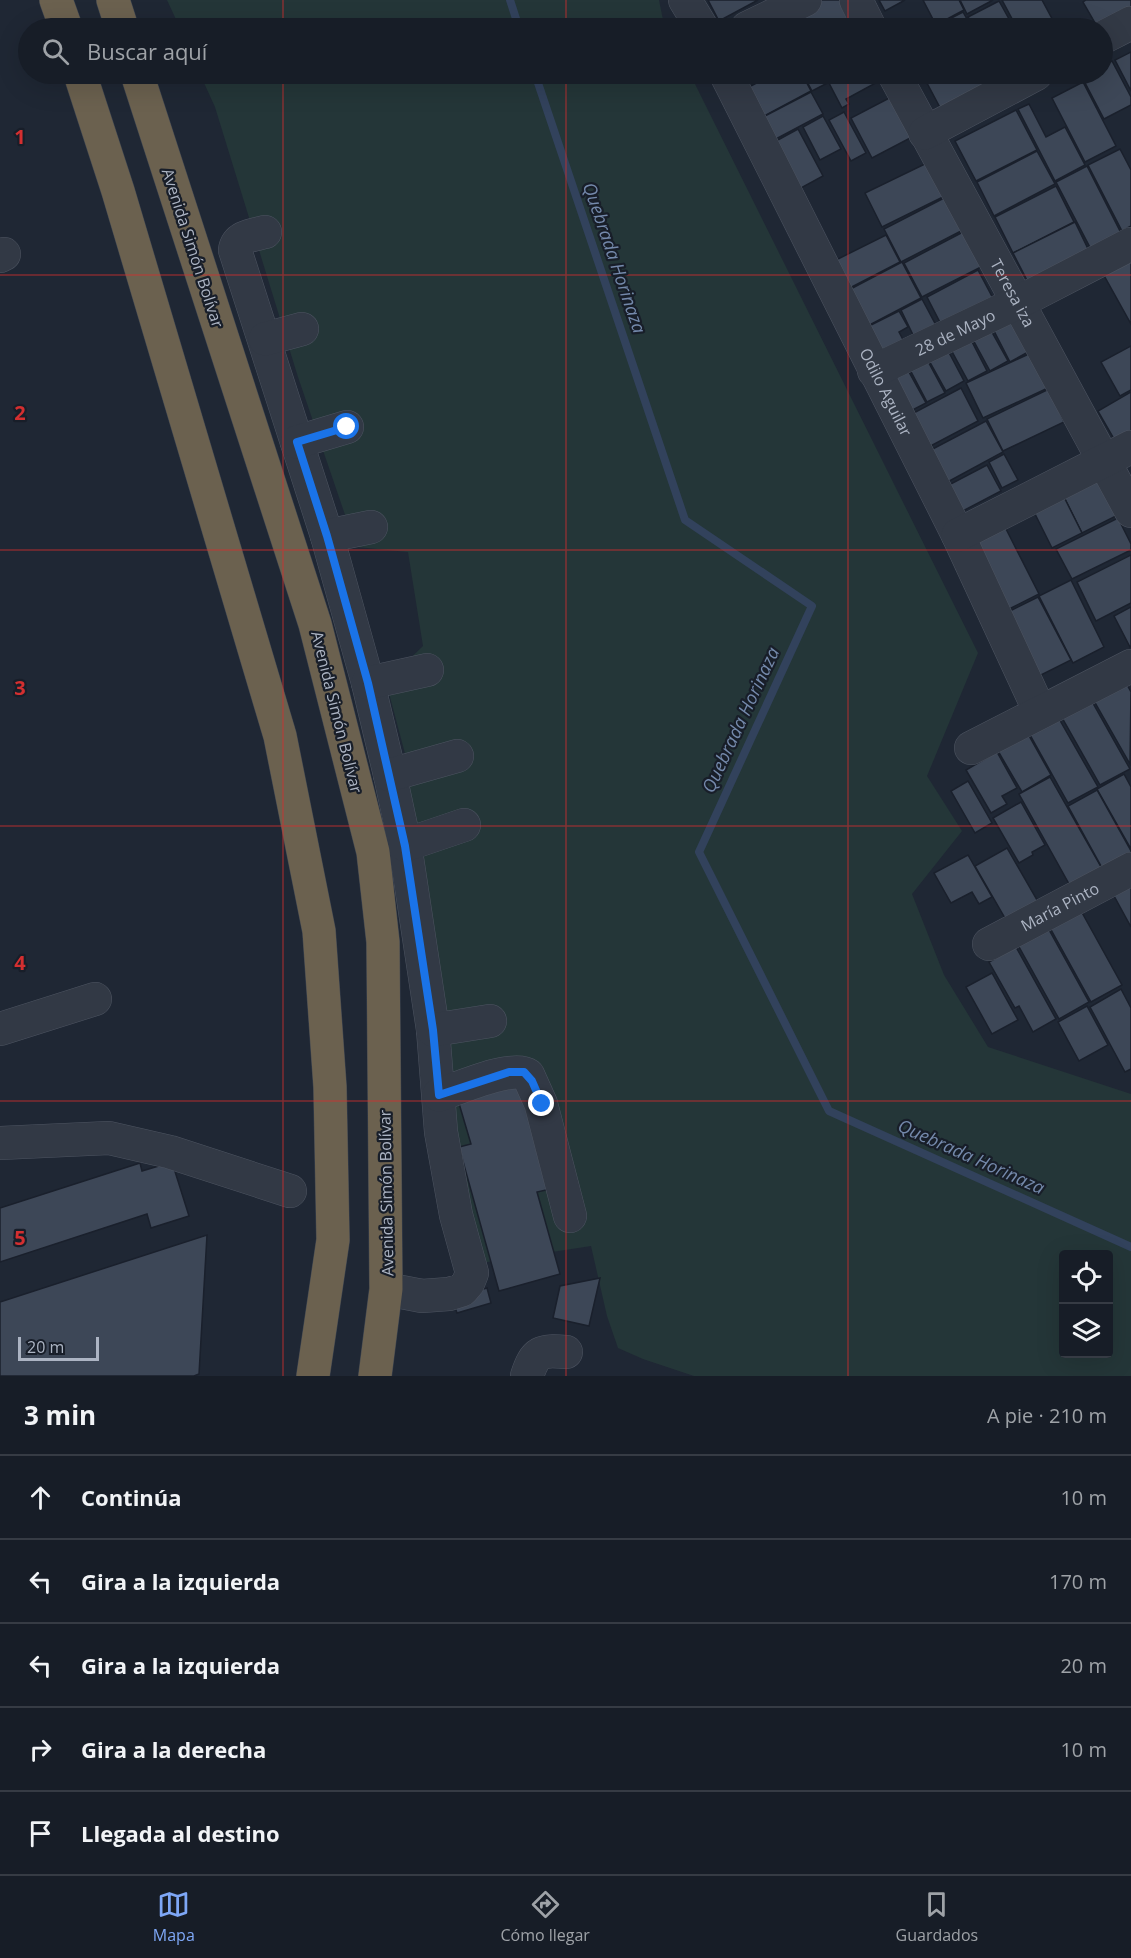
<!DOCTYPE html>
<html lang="es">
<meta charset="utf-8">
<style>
body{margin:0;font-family:"Open Sans",sans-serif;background:#20262f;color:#f1f3f6}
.controls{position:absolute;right:18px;bottom:18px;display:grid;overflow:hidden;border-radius:6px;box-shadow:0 6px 24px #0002}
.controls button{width:54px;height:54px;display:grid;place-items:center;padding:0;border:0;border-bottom:2px solid #363b44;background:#171d27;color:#f1f3f6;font:30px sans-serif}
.scale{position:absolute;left:18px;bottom:15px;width:81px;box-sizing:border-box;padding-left:6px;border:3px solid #acb4c3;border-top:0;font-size:16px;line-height:21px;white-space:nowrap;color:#acb4c3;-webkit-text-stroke:4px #181e29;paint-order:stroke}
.stop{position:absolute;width:18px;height:18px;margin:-14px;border:4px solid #1a73e8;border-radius:50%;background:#fff}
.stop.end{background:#1a73e8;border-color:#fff;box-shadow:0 2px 6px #0008}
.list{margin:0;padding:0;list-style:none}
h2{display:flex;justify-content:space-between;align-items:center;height:78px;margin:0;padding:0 24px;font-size:26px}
h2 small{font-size:20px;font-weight:400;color:#9ea2a7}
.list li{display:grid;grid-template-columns:39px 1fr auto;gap:18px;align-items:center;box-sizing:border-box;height:84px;padding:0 24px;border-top:2px solid #363b44}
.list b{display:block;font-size:22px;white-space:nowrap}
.list em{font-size:20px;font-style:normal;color:#9ea2a7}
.icon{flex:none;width:33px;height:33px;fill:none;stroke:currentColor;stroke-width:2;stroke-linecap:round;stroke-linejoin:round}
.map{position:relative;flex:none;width:1131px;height:1376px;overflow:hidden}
.search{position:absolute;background:#171d27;box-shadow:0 6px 24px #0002;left:18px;right:18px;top:18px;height:66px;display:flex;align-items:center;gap:15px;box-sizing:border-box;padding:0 21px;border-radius:33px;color:#9ea2a7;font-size:22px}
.sheet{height:498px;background:#171d27}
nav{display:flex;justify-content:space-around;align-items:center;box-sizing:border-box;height:84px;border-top:2px solid #363b44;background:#171d27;font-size:16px;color:#9ea2a7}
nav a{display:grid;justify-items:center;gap:3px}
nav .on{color:#7ea7f6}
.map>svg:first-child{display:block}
.green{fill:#243638;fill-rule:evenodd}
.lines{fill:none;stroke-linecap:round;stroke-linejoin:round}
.stream{stroke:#32425c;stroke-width:8}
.building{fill:#3d4757;stroke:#1a202c;stroke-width:1.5}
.minor-casing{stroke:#4d5461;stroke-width:34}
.highway-casing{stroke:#3d4450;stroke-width:34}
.minor{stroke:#323945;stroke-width:33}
.highway{stroke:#6b614f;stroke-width:33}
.route{stroke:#1a73e8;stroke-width:8}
.grid{fill:none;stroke:#d42f30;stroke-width:1.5;stroke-opacity:0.55}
.labels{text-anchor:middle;stroke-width:4.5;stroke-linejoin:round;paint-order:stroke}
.street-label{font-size:16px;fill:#acb4c3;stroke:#181e29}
.water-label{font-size:18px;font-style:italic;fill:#7489ab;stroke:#181e29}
.grid-label{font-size:20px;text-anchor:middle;font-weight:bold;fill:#d42f30;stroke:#181e29;stroke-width:4.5;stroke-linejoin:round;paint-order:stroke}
</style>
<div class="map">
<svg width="1131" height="1376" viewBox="0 0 1131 1376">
<rect width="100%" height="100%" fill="#1f2734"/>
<g class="green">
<path d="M167,0H659L663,20L668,28H180Z"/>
<path d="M200,74H690L978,653L927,776L962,831L912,894L944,975L988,1047L1131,1094V1376H694L643,1359L618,1348L607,1316L591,1246L455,1267L407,761L386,682L423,646L408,552L356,547L298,377L215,107ZM1064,1254H1108V1354H1064Z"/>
</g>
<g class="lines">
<g class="stream">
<path d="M510,0L519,28"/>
<path d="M535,74L685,520L812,606L699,852L829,1111L1131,1247"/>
</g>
</g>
<g class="building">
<path d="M708,0H758L719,21Z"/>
<path d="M813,0H841L854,22L842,28H779Z"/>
<path d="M879,0H905L885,11Z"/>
<path d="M923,0H959L964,10L936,25Z"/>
<path d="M960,0H993L967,14Z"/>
<path d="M1002,0H1042L1057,28H1017Z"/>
<path d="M1086,0H1131V14L1098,28L1083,2Z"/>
<path d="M999,1L1014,28H975L968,17Z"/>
<path d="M963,12L972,28H932Z"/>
<path d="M1131,52V91L1115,60Z"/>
<path d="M1112,61L1131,97V105L1104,119L1082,77L1088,74H1102V66Z"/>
<path d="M739,74H769L746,86Z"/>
<path d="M774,74H802L811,91L762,117L747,88Z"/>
<path d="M803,74H845L812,91Z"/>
<path d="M846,74H881L883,79L846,99L849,104L842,108L829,83Z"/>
<path d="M944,74H995L1002,85L944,115L927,83Z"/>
<path d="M1083,82L1116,146L1085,162L1052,98Z"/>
<path d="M811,92L823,114L774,140L763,117Z"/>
<path d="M895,95L916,135L872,158L851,118Z"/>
<path d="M1029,104L1046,137L1065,127L1085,165L1055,181L1018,109Z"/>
<path d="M1016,110L1037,150L976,181L955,141Z"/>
<path d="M844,112L866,153L851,161L829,120Z"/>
<path d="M823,116L841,149L820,160L803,127Z"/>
<path d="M798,129L823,176L801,188L776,141Z"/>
<path d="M1120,149L1131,170V226L1122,231L1088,165Z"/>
<path d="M1037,151L1055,184L994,216L977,182Z"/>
<path d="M931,161L947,195L882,227L865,193Z"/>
<path d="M1087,166L1124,239L1094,255L1056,182Z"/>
<path d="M1056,186L1074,222L1013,253L995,217Z"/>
<path d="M946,197L963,230L901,262L884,229Z"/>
<path d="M1075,222L1092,257L1031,288L1013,253Z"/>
<path d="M963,232L981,267L922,297L904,263Z"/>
<path d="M886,235L900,262L844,291L830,263Z"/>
<path d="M1131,256V324L1101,270Z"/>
<path d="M902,262L921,298L860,330L841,294Z"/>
<path d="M978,270L997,306L945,332L927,297Z"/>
<path d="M922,299L938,329L916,341L901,310Z"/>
<path d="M899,311L908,327L899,332L908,349L876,365L859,331Z"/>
<path d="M1011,317L1030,351L1010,362L992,327Z"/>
<path d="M989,327L1008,361L990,371L971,336Z"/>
<path d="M969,336L987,371L968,381L949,346Z"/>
<path d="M945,345L964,381L946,391L926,355Z"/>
<path d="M1131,346V390L1120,396L1101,362Z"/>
<path d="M1031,353L1048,388L983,418L966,383Z"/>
<path d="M924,354L945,393L927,402L907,364Z"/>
<path d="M904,363L926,403L901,416L880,376Z"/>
<path d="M961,388L978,421L923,450L906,417Z"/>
<path d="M1049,389L1064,422L1003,451L987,419Z"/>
<path d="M1131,392V437L1117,444L1098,411Z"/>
<path d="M986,421L1003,452L942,485L925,453Z"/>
<path d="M1004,454L1018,480L1002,488L989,462Z"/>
<path d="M987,465L1001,491L957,514L943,488Z"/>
<path d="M1096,477L1116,516L1082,533L1062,493Z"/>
<path d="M1062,493L1082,533L1052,548L1032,508Z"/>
<path d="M1118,518L1131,544V550L1072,579L1056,549Z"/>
<path d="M1003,523L1039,594L1005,611L970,540Z"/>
<path d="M1131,555V603L1096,621L1077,582Z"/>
<path d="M1071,580L1104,647L1073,663L1039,596Z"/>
<path d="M1038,597L1071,660L1039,676L1006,613Z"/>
<path d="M1131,607V646L1130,647L1114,616Z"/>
<path d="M1125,681L1131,692L1130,764L1093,699Z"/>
<path d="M1090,698L1130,769L1100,785L1060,714Z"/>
<path d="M1058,717L1098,787L1068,803L1029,733Z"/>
<path d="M1028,734L1051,775L1022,792L998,751Z"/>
<path d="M997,752L1017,788L1002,796L1007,804L991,813L966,770Z"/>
<path d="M1124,774L1131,787V849L1097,789Z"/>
<path d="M1050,777L1105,874L1073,891L1019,794Z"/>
<path d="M968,781L992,823L975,833L951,791Z"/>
<path d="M1097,790L1131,851V861L1106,875L1068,806Z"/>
<path d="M1021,802L1045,845L1032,852L1033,855L1019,863L993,818Z"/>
<path d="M1007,848L1041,907L1009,925L975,866Z"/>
<path d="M968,855L992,897L979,904L972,892L951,903L934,873Z"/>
<path d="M1131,884V927L1113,894Z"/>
<path d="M1080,909L1122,985L1091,1002L1049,926Z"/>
<path d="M1048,928L1089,1002L1059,1019L1018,945Z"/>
<path d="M1016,947L1056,1019L1033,1032L1019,1006L1015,1008L989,962Z"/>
<path d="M992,973L1018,1020L992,1034L966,987Z"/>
<path d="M1121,989L1131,1008V1069L1125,1072L1090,1007Z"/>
<path d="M1087,1006L1108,1045L1079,1061L1058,1022Z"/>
<path d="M526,1081L555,1188L537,1192L560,1274L499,1291L459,1147L471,1144L458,1100Z"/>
<path d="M172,1162L189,1216L151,1228L147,1214L0,1262V1208L140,1163L142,1171Z"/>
<path d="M207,1235L199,1374L194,1376H0V1302Z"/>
<path d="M600,1278L589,1326L553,1318L560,1286Z"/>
<path d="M487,1288L491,1303L457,1313L452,1298Z"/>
</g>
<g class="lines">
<g class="minor-casing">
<g id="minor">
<path d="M685,0L702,28"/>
<path d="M856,0L870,28"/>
<path d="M747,28L805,0"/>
<path d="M1102,38L1131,23"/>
<path id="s1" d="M726,74L958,535L1040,712"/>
<path id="s2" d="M894,74L1131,511"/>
<path d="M925,133L1036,74"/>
<path d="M265,232C253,235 237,236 235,250L327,536L368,683L390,775L405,845L433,1030L441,1132L456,1215L472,1273L468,1283L462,1290L449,1294L422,1296L386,1289"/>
<path d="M0,256L4,254"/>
<path d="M265,339L302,329"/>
<path id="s3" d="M874,371L1019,302L1131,244"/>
<path d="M297,442L347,427"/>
<path d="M958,535L1131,447"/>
<path d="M327,536L371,527"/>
<path d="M368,683L427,670"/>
<path d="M971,748L1131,666"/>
<path d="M390,775L457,756"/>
<path d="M405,845L464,825"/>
<path id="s4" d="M989,944L1131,869"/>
<path d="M0,1029L95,999"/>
<path d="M433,1030L490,1021"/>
<path d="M439,1095C457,1089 513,1064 528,1075L541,1104L570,1216"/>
<path d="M0,1143L109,1138L170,1152L290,1191"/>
<path d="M527,1376C535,1351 541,1350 566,1352"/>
</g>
</g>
<g class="highway-casing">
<g id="highway">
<path d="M56,0L66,28"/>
<path d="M113,0L122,28"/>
<path d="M80,74L118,191L280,736L319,931L330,1087L333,1240L313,1376"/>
<path d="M137,74L315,624L373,852L383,942L386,1289L375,1376"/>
</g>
</g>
<use href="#minor" class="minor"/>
<use href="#highway" class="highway"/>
</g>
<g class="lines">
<path class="route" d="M347,427L297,442L327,536L368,683L405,846L433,1030L439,1095L509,1072H524L532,1081L542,1104"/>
</g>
<path class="grid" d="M283,0V28M566,0V28M848,0V28M283,74V1376M566,74V1376M848,74V1376M0,275H1131M0,550H1131M0,826H1131M0,1101H1131"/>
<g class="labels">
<g class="street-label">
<text transform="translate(193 248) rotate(72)" y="6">Avenida Simón Bolívar</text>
<text dy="6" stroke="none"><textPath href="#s2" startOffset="249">Teresa iza</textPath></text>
<text dy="6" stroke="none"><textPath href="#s3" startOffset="90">28 de Mayo</textPath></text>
<text dy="6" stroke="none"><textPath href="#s1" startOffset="356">Odilo Aguilar</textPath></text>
<text transform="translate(337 712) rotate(76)" y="6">Avenida Simón Bolívar</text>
<text dy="6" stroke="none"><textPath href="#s4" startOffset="80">María Pinto</textPath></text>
<text transform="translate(386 1193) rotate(-91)" y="6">Avenida Simón Bolívar</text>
</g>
<g class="water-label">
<text transform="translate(614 258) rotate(71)" y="6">Quebrada Horinaza</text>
<text transform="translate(741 720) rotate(-65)" y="6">Quebrada Horinaza</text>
<text transform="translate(971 1157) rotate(24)" y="6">Quebrada Horinaza</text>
</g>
</g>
<g class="grid-label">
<text x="20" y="144">1</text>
<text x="20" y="420">2</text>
<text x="20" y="695">3</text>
<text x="20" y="970">4</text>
<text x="20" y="1245">5</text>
</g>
</svg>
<div class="controls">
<button><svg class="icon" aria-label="locate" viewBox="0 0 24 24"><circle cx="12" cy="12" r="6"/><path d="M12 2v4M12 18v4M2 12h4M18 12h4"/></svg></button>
<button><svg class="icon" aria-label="layers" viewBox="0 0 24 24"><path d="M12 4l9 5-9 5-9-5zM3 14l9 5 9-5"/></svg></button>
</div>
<div class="scale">20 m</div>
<div class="stop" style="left:347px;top:427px"></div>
<div class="stop end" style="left:542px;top:1104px"></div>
<div class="search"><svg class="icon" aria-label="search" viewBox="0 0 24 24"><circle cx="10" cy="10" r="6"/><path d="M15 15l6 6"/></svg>Buscar aquí</div>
</div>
<section class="sheet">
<h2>3 min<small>A pie · 210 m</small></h2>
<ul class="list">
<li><svg class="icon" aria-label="ahead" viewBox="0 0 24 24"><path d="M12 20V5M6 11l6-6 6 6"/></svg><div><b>Continúa</b></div><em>10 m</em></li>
<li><svg class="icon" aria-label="left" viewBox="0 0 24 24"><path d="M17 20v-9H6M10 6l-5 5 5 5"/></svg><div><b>Gira a la izquierda</b></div><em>170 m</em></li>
<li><svg class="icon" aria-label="left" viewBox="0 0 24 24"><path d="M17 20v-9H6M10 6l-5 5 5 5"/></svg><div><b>Gira a la izquierda</b></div><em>20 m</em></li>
<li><svg class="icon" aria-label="right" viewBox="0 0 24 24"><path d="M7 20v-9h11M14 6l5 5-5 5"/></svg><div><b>Gira a la derecha</b></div><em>10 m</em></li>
<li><svg class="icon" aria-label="arrive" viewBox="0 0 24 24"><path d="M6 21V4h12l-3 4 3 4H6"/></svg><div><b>Llegada al destino</b></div></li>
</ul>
</section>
<nav>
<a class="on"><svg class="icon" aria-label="map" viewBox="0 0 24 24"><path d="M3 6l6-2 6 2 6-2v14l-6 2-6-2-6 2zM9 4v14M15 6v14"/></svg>Mapa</a>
<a><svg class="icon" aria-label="directions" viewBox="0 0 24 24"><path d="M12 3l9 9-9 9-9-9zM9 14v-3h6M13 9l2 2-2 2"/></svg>Cómo llegar</a>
<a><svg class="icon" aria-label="saved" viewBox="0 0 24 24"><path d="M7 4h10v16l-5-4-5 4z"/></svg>Guardados</a>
</nav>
